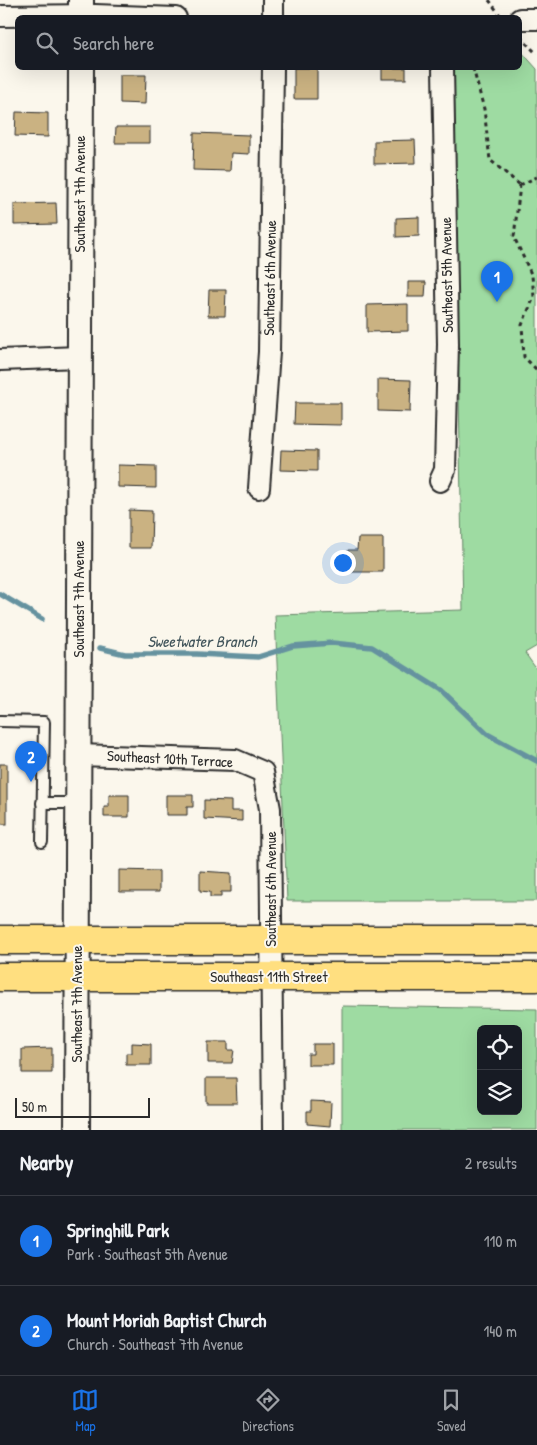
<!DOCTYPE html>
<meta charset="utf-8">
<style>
body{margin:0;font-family:"Patrick Hand",sans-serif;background:#20242c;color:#f1f3f6}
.controls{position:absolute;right:15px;bottom:15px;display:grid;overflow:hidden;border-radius:8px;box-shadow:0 5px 20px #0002}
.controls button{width:45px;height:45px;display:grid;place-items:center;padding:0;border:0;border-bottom:1px solid #363941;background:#171b24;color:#f1f3f6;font:25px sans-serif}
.scale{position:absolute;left:15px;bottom:12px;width:135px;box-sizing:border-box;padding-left:5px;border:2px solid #2b2b2b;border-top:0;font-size:14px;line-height:18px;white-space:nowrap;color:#2b2b2b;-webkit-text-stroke:4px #fbf7ec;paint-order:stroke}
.you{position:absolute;left:342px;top:562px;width:18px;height:18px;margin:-12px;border:4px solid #fff;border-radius:50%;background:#1a73e8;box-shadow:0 0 0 8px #1a73e833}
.badge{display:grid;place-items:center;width:32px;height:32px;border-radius:50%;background:#1a73e8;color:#fff;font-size:16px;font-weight:700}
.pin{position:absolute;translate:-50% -41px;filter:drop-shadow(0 1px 2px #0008)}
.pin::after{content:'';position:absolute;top:26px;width:18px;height:15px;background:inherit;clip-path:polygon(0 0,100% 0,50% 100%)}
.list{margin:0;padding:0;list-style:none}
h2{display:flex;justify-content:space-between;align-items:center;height:65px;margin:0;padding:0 20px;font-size:21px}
h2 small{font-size:16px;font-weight:400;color:#9ea1a6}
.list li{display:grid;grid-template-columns:32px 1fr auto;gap:15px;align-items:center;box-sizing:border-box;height:90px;padding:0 20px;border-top:1px solid #363941}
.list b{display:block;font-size:19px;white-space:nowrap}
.list p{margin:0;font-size:16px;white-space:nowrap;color:#9ea1a6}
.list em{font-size:16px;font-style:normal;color:#9ea1a6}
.icon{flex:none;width:28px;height:28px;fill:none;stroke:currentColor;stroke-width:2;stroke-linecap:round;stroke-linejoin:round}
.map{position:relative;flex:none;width:537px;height:1130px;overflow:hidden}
.search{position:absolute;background:#171b24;box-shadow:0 5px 20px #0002;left:15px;right:15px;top:15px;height:55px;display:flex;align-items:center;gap:12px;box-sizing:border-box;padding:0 18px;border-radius:8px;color:#9ea1a6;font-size:19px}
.sheet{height:245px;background:#171b24}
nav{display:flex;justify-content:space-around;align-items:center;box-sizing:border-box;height:70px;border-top:1px solid #363941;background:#171b24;font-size:14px;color:#9ea1a6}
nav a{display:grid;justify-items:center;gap:2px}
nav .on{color:#1a73e8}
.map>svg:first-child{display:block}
.green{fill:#9edba2;stroke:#648366;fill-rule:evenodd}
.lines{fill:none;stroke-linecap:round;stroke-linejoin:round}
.stream{stroke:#65929f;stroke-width:5.5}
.building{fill:#cab282;stroke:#2b2b2b}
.service-casing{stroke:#2b2b2b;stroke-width:14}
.minor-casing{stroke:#2b2b2b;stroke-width:24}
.tertiary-casing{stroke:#2b2b2b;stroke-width:28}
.trunk-casing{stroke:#2b2b2b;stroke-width:31}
.path{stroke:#2b2b2b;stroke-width:3;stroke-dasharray:4 4;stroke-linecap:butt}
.service{stroke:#fbf7ec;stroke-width:10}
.minor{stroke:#fbf7ec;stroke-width:20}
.tertiary{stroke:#fbf7ec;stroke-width:24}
.trunk{stroke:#ffdf80;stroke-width:28}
.labels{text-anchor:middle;stroke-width:4;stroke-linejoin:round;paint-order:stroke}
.street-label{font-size:15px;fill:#2b2b2b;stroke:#fbf7ec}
.water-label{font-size:16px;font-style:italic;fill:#43565c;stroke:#fbf7ec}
</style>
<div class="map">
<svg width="537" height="1130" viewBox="0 0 537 1130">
<rect width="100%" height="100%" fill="#fbf7ec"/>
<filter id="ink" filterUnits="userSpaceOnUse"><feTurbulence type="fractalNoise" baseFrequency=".02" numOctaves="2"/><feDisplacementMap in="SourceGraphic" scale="10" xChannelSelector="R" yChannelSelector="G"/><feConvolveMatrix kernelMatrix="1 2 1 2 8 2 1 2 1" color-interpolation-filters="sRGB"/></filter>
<g filter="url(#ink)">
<g class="green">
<path d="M520,50L537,69V646L525,653L537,670V901H287L275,615L463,610L453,68H520Z"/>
<path d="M342,1006L537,1009V1130H342ZM481,1029H518V1111H481Z"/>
</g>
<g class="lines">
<g class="stream">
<path d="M0,594L42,619"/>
<path d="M100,648L125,654H197L258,657L293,646L332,643L372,647L441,690L487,734L537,761"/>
</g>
</g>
<g class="building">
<rect x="294" y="68" width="23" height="31"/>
<rect x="382" y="68" width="24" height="11"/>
<path d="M120,75H146L145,104L120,103Z"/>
<path d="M16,112L48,113V137L15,136Z"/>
<path d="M116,127H150V143H115Z"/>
<path d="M194,133L249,135V154L231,153L230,171L193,170Z"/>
<path d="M415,140L416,163L374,164V141Z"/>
<path d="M56,203L57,224L14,225V204Z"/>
<path d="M419,217V236L396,237V218Z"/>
<path d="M408,282H426L425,297H408Z"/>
<path d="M209,290H226L225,316H208Z"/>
<path d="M408,304V331L367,332V305Z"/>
<path d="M378,379L411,380L410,412L378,411Z"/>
<path d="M295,403H341V425L294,424Z"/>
<path d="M281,450L317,451V471L280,470Z"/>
<path d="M118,465L156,466V488L118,487Z"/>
<path d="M129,510L152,511L151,548H129Z"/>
<path d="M358,538H383V572H348V550H357Z"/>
<rect x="0" y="764" width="7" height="60"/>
<path d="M109,795H129V817H104V807H109Z"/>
<path d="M166,795H193V807H187V815H166Z"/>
<path d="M204,800L231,801V811H242V821L204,819Z"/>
<path d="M119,870L159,871V892H119Z"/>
<path d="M200,871L231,873V892H221V897H210V892L200,891Z"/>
<path d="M208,1042H228V1050H234L232,1063H208Z"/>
<path d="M132,1043L151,1044V1065H126V1053H132Z"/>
<path d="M313,1044H333V1065H308V1054H313Z"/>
<path d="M52,1048V1073H22V1049Z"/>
<path d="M206,1078H236L237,1103H206Z"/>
<path d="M311,1101L331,1102L330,1126L307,1124V1111H311Z"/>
</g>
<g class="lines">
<g class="service-casing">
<g id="service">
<path d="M0,721L44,722L42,842"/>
<path d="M42,803H78"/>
</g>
</g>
<g class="minor-casing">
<g id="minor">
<path d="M273,0V18"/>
<path d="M0,16L95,15L176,18"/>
<path d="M520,19H537"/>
<path d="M0,360L79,357"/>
<path d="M440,481L445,470L448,344L443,68"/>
<path d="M259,488L269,352L273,68"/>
<path d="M78,755L235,760L263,772L270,809L273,1130"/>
</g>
</g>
<g class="tertiary-casing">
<g id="tertiary">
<path d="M81,0V18"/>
<path d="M77,1130L81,68"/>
</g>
</g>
<g class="trunk-casing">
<g id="trunk">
<path d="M0,940H537"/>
<path d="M0,977H537"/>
</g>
</g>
<g class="path">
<path d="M489,0L502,18"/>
<path d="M520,37L537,54"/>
<path d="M473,68L484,109L490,160L520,185"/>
<path d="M520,185L514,237L532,276L534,297L522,325L524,357L537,370"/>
<path d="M520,185L537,177"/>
</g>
<use href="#service" class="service"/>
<use href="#minor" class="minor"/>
<use href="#tertiary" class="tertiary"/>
<use href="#trunk" class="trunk"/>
</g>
</g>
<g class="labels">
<g class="street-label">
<text transform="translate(80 194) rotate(-90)" y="5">Southeast 7th Avenue</text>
<text transform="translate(447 275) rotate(-91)" y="5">Southeast 5th Avenue</text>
<text transform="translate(270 278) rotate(-89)" y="5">Southeast 6th Avenue</text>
<text transform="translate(79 599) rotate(-90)" y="5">Southeast 7th Avenue</text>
<text transform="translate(170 759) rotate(3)" y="5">Southeast 10th Terrace</text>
<text transform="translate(271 889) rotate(-90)" y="5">Southeast 6th Avenue</text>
<text x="269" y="982">Southeast 11th Street</text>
<text transform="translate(77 1004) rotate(-90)" y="5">Southeast 7th Avenue</text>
</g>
<g class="water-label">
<text x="202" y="647">Sweetwater Branch</text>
</g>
</g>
</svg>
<div class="controls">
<button><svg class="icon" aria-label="locate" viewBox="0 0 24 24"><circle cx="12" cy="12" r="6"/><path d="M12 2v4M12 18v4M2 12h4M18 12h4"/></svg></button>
<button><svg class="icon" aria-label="layers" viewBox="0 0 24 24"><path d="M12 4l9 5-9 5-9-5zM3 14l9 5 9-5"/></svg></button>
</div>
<div class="scale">50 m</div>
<div class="you"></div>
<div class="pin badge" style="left:497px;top:302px">1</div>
<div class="pin badge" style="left:31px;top:782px">2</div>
<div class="search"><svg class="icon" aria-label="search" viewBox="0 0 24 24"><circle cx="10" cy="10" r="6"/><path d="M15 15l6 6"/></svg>Search here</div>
</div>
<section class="sheet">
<h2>Nearby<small>2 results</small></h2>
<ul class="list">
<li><span class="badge">1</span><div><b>Springhill Park</b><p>Park · Southeast 5th Avenue</p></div><em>110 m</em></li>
<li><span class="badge">2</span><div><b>Mount Moriah Baptist Church</b><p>Church · Southeast 7th Avenue</p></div><em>140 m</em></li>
</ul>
</section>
<nav>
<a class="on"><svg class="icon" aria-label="map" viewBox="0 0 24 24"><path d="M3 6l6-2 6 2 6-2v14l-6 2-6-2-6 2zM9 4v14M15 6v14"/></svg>Map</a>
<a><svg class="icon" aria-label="directions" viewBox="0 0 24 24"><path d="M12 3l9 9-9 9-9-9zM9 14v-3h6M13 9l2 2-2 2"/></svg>Directions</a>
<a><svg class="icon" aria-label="saved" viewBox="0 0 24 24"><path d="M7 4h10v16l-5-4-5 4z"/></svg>Saved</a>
</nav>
